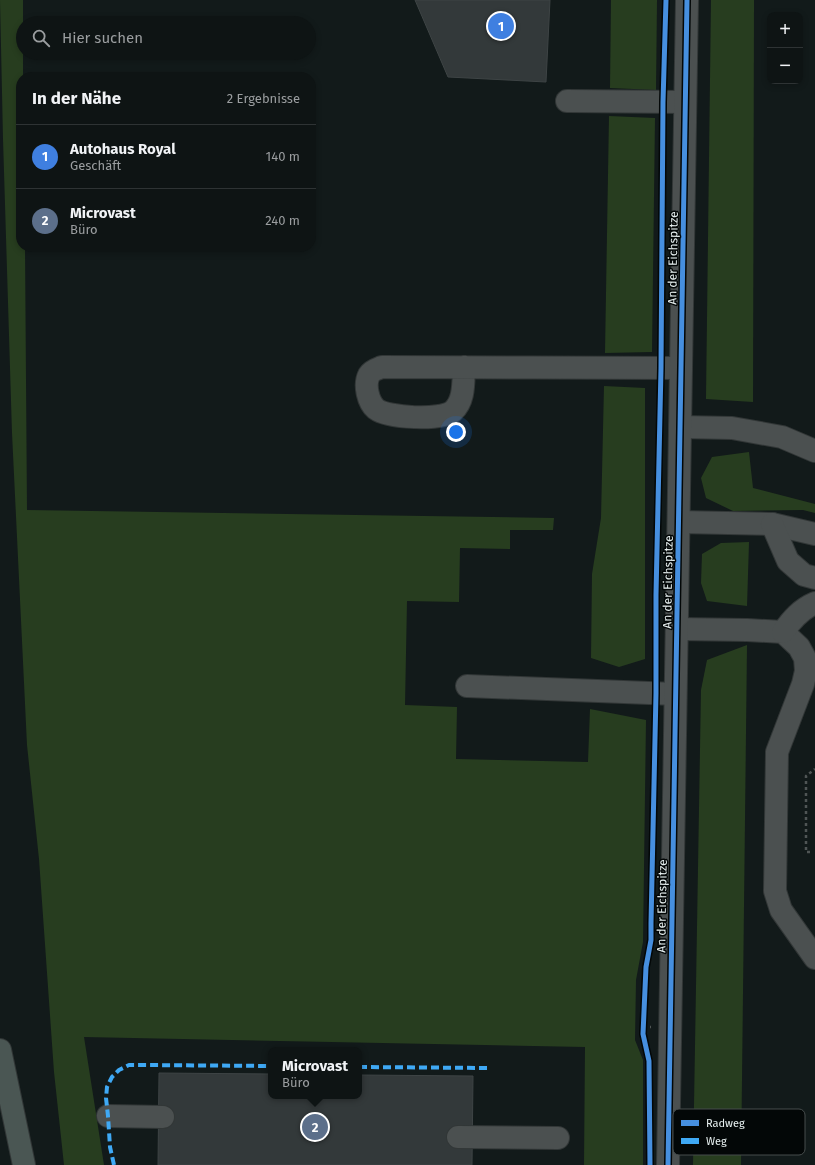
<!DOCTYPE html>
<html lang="de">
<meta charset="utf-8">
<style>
body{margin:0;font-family:"Fira Sans",sans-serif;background:#171d1d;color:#f1f3f6}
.controls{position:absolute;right:12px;top:12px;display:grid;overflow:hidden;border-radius:8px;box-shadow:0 2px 6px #0003}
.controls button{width:36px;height:36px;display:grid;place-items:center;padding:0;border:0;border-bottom:1px solid #2e3334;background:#0e1414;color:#f1f3f6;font:20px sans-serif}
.you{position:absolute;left:456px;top:432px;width:14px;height:14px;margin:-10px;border:3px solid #fff;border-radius:50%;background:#1a73e8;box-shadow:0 0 0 6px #1a73e833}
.badge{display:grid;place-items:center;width:26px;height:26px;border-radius:50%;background:#9ca5a5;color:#fff;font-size:13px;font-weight:700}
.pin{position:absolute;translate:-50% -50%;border:2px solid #fff;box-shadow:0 1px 4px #0006}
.popup{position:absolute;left:268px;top:1047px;width:94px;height:52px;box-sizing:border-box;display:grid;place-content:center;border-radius:8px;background:#0e1414;filter:drop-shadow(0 1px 3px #0005);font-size:13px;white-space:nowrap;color:#9b9ea0}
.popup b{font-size:15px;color:#f1f3f6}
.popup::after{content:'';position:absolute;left:50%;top:100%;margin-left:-8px;border:8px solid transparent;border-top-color:#0e1414}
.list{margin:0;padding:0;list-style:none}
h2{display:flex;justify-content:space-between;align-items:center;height:52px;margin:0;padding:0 16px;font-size:17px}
h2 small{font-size:13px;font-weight:400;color:#9b9ea0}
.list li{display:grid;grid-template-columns:26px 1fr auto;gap:12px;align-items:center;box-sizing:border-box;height:64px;padding:0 16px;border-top:1px solid #2e3334}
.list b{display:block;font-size:15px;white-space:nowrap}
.list p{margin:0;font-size:13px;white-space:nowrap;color:#9b9ea0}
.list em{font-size:13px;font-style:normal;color:#9b9ea0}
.icon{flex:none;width:22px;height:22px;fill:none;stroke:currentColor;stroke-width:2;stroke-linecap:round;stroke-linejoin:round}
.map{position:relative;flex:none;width:815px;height:1165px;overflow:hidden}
.search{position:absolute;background:#0e1414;box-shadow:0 2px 6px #0003;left:16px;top:16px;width:300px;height:44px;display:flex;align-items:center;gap:10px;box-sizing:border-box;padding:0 14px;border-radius:22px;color:#9b9ea0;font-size:15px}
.panel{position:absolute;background:#0e1414;box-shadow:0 2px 6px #0003;left:16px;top:72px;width:300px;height:180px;border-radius:16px}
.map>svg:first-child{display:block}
.green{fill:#273d1f}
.building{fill:#33393a;stroke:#3e4445}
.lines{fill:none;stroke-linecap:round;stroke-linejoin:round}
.minor-casing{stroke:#323737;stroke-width:24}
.highway-casing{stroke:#323737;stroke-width:24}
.path{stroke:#4f5555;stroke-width:2.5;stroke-dasharray:3 3;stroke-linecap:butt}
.minor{stroke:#4b5050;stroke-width:22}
.highway{stroke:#4a5653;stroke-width:22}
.quiet{stroke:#3fa9f5;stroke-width:4;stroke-dasharray:8 4;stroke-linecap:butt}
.cycleway-casing{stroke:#030707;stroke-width:8}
.cycleway{stroke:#468fdf;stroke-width:5}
.labels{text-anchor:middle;stroke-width:3;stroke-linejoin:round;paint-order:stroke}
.street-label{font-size:12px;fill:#e7f0f0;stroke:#030707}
.key{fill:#030707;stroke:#474d4d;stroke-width:1}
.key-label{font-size:11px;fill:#e7f0f0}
</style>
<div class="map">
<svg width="815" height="1165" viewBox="0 0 815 1165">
<rect width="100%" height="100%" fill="#121a1a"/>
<g class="green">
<path d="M0,0H23V77H21V247H25L27,510L554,518L553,530H510V549L460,548L459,602L407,601L405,705L457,707L456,759L588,762L590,709L646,720L643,942L636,980L635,1040L643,1060V1165H584L585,1047L84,1037L104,1165H64L54,1072L39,859L27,745L12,433L3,139Z"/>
<path d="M611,0H657L656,90L610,88Z"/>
<path d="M711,0H754L753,402L706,399Z"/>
<path d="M609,116L655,118L652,352L605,353Z"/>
<path d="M604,386L645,388V659L619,667L591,658L592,574L601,518Z"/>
<path d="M749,452L753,488L815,504V513L803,510L733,511L706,498L701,478L712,457Z"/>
<path d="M749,542L747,606L707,601L701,583L702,554L721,543Z"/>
<path d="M747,645L741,1165H693L701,690L707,660Z"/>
</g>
<g class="building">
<path d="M415,0H550L546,82L448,77Z"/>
<path d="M159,1073L271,1074V1096H359V1075L473,1076L472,1165H158Z"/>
</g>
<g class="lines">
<g class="minor-casing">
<g id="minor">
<path d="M567,101L685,102"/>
<path d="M464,367C463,382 465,400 453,411C441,421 388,418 376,409C368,402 364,385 369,375C372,370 377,369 382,367C482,367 581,368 681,368"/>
<path d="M680,427L732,428L782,437L815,451"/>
<path d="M679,522L772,524L815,534"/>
<path d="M772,524L788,561L804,575L815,578"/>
<path d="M677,629L747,630L783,632L799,647L805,658L806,671L803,684L777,752L775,891L781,910L815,958"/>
<path d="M783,632C792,619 801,609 815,603"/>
<path d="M467,686L675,694"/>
<path d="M108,1116L163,1117"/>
<path d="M458,1137L558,1138"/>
<path d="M668,1165L687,0"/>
</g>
</g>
<g class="highway-casing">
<path id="highway" d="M0,1050L24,1165"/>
</g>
<g class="path">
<path d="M810,852H806V776L815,769"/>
<path d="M644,1027H651"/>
</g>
<use href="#minor" class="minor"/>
<use href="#highway" class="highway"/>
<g class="quiet">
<path d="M359,1067L489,1068"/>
<path d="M114,1165L110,1147L108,1116L106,1098L107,1087L112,1077L119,1070L129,1065H143L271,1066"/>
</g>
<g class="cycleway-casing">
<g id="cycleway">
<path d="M650,1165L649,1061L643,1034L646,967L651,940V923L656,693V595L661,368L663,102L666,0"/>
<path d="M668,1165L687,0"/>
</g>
</g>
<use href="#cycleway" class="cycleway"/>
</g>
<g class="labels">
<g class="street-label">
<text transform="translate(673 258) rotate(-89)" y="4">An der Eichspitze</text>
<text transform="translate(668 582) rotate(-89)" y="4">An der Eichspitze</text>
<text transform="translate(662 906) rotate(-89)" y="4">An der Eichspitze</text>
</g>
</g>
<rect x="673" y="1109" width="132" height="46" rx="6" class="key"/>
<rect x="681" y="1120" width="18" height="6" fill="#468fdf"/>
<rect x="681" y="1138" width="18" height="6" fill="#3fa9f5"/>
<g class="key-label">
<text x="706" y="1127">Radweg</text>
<text x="706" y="1145">Weg</text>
</g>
</svg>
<div class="controls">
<button>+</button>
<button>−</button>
</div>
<div class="you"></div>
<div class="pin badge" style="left:501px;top:26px;background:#3f7fe0">1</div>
<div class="pin badge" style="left:315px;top:1127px;background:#5c6f8a">2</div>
<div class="popup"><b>Microvast</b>Büro</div>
<div class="search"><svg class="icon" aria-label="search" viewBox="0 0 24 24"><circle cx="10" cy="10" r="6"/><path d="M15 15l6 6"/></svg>Hier suchen</div>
<section class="panel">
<h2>In der Nähe<small>2 Ergebnisse</small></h2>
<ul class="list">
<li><span class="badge" style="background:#3f7fe0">1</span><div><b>Autohaus Royal</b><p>Geschäft</p></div><em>140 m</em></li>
<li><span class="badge" style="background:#5c6f8a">2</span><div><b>Microvast</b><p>Büro</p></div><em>240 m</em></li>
</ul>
</section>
</div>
